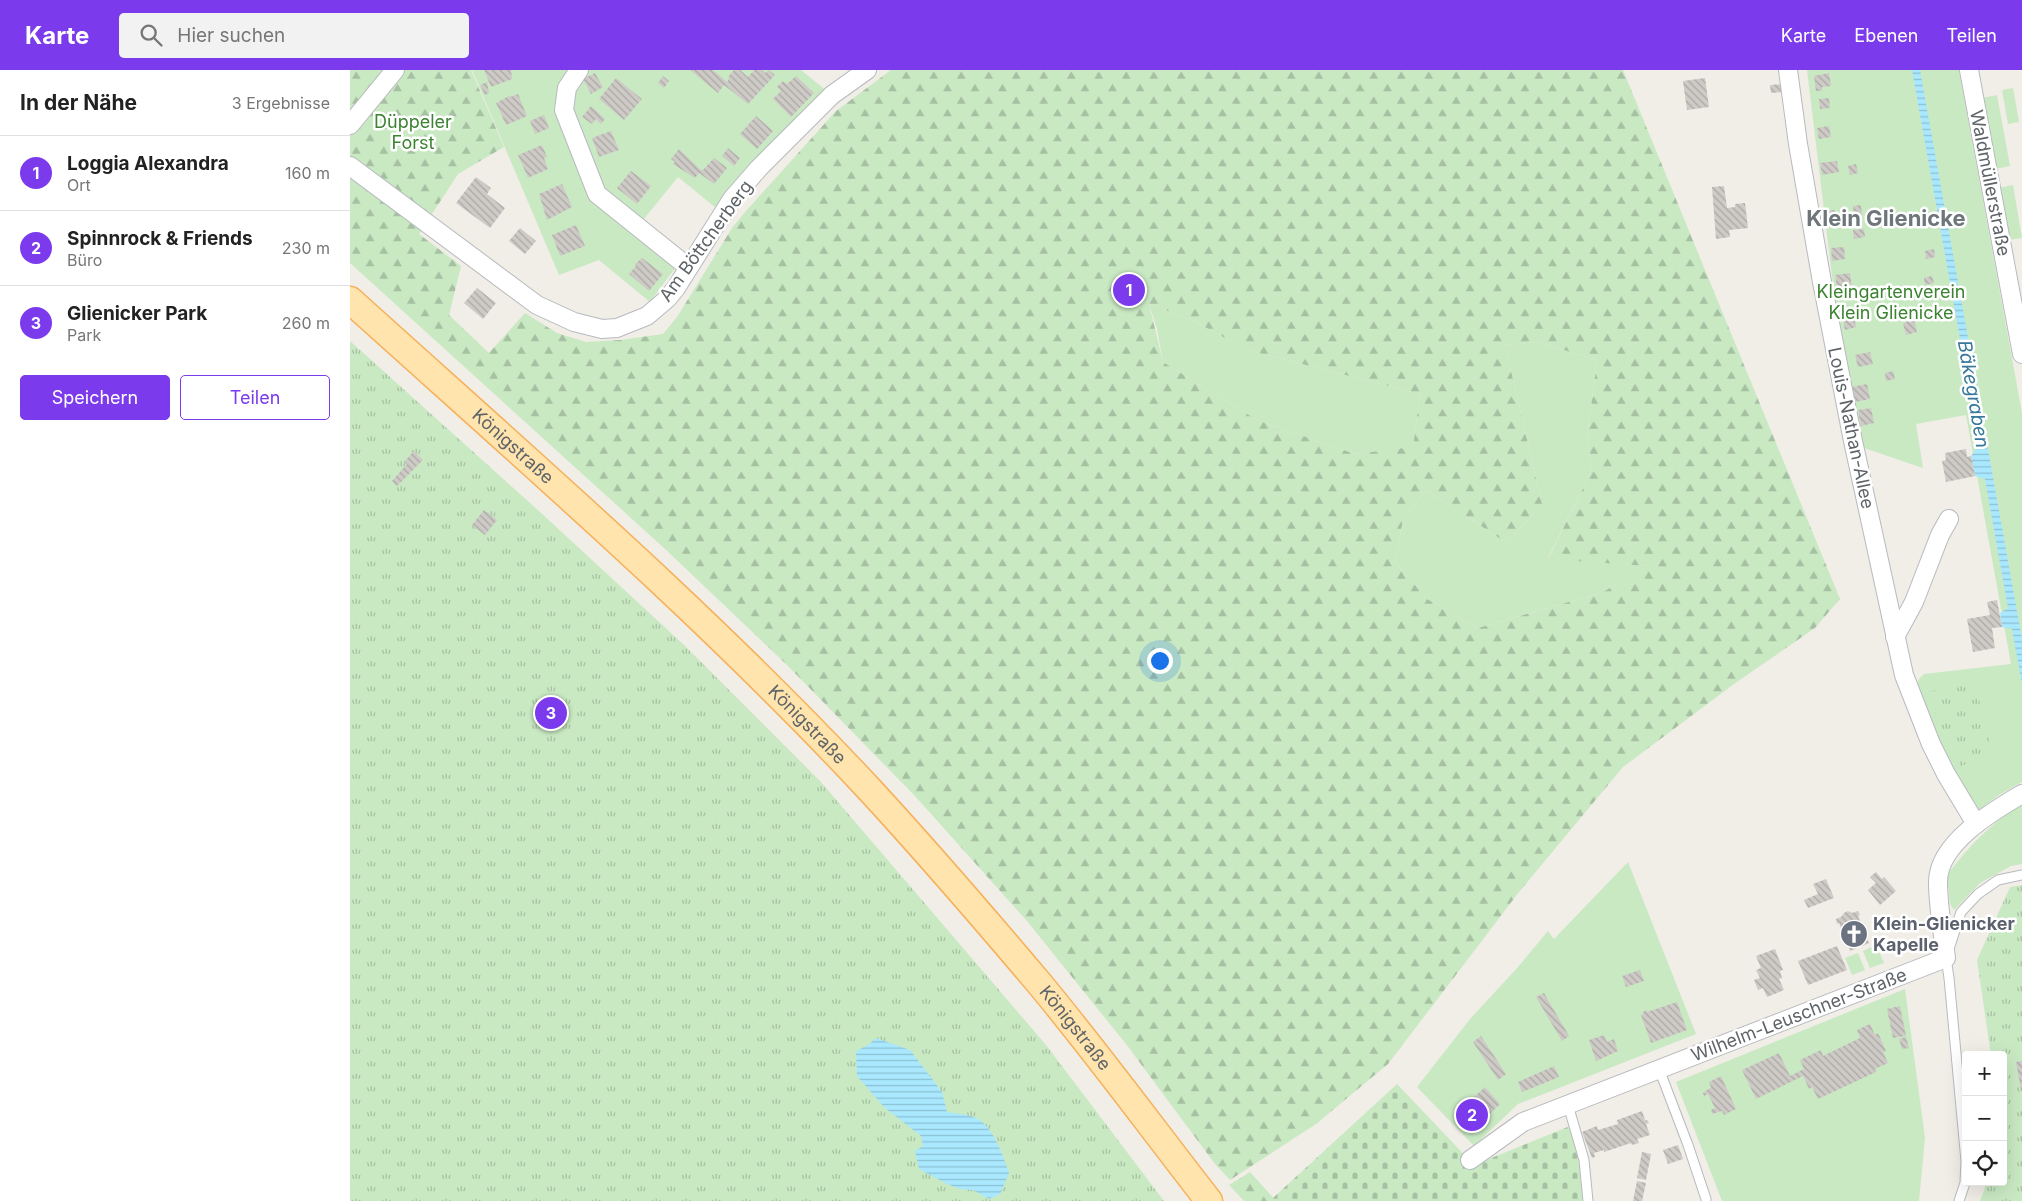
<!DOCTYPE html>
<html lang="de">
<meta charset="utf-8">
<style>
body{margin:0;font-family:Inter,sans-serif;background:#f2f2f2;color:#222}
.controls{position:absolute;right:15px;bottom:15px;display:grid;overflow:hidden;border-radius:5px;box-shadow:0 5px 20px #0002}
.controls button{width:45px;height:45px;display:grid;place-items:center;padding:0;border:0;border-bottom:1px solid #e0e0e0;background:#fff;color:#222;font:25px sans-serif}
.you{position:absolute;left:809px;top:590px;width:18px;height:18px;margin:-12px;border:4px solid #fff;border-radius:50%;background:#1a73e8;box-shadow:0 0 0 8px #1a73e833}
.badge{display:grid;place-items:center;width:32px;height:32px;border-radius:50%;background:#7c3aed;color:#fff;font-size:16px;font-weight:700}
.pin{position:absolute;translate:-50% -50%;border:2px solid #fff;box-shadow:0 1px 5px #0006}
.list{margin:0;padding:0;list-style:none}
h2{display:flex;justify-content:space-between;align-items:center;height:65px;margin:0;padding:0 20px;font-size:21px}
h2 small{font-size:16px;font-weight:400;color:#767676}
.list li{display:grid;grid-template-columns:32px 1fr auto;gap:15px;align-items:center;box-sizing:border-box;height:75px;padding:0 20px;border-top:1px solid #e0e0e0}
.list b{display:block;font-size:19px;white-space:nowrap}
.list p{margin:0;font-size:16px;white-space:nowrap;color:#767676}
.list em{font-size:16px;font-style:normal;color:#767676}
.actions{display:flex;gap:10px;padding:15px 20px}
.actions a{flex:1;padding:11px 0;border:1px solid #7c3aed;border-radius:5px;text-align:center;font-size:18px;color:#7c3aed}
.actions .main{background:#7c3aed;color:#fff}
.icon{flex:none;width:28px;height:28px;fill:none;stroke:currentColor;stroke-width:2;stroke-linecap:round;stroke-linejoin:round}
.map{position:relative;flex:none;width:1672px;height:1131px;overflow:hidden}
header{display:flex;align-items:center;gap:30px;box-sizing:border-box;height:70px;padding:0 25px;background:#7c3aed;color:#fff}
header strong{font-size:24px}
nav{display:flex;gap:28px;margin-inline-start:auto;font-size:18px}
.search{width:350px;height:45px;background:#f2f2f2;display:flex;align-items:center;gap:12px;box-sizing:border-box;padding:0 18px;border-radius:5px;color:#767676;font-size:19px}
main{display:flex}
aside{flex:1;background:#fff}
.map>svg:first-child{display:block}
.green{fill:#c9e9c3}
.forest{fill:url(#forest-firs);fill-rule:evenodd}
.cemetery{fill:url(#cemetery-stones)}
.park{fill:url(#park-tufts)}
.water{fill:url(#water-rules)}
.building{fill:url(#building-back-hatch)}
.lines{fill:none;stroke-linecap:round;stroke-linejoin:round}
.service-casing{stroke:#b7babe;stroke-width:11}
.minor-casing{stroke:#b7babe;stroke-width:20}
.primary-casing{stroke:#f7b05a;stroke-width:29}
.service{stroke:#fff;stroke-width:9}
.minor{stroke:#fff;stroke-width:18}
.primary{stroke:#ffe4ae;stroke-width:26}
.labels{text-anchor:middle;stroke-width:5;stroke-linejoin:round;paint-order:stroke}
.park-label{font-size:18px;fill:#3b8331;stroke:#fff}
.street-label{font-size:18px;fill:#5e6468;stroke:#fff}
.worship-label{font-size:18px;font-weight:bold;fill:#5b616d;stroke:#fff;text-anchor:start}
.water-label{font-size:19px;font-style:italic;fill:#38789b;stroke:#fff}
.district-label{font-size:22px;font-weight:bold;fill:#6f767a;stroke:#fff}
</style>
<header>
<strong>Karte</strong>
<div class="search"><svg class="icon" aria-label="search" viewBox="0 0 24 24"><circle cx="10" cy="10" r="6"/><path d="M15 15l6 6"/></svg>Hier suchen</div>
<nav><a>Karte</a><a>Ebenen</a><a>Teilen</a></nav>
</header>
<main>
<aside>
<h2>In der Nähe<small>3 Ergebnisse</small></h2>
<ul class="list">
<li><span class="badge">1</span><div><b>Loggia Alexandra</b><p>Ort</p></div><em>160 m</em></li>
<li><span class="badge">2</span><div><b>Spinnrock &amp; Friends</b><p>Büro</p></div><em>230 m</em></li>
<li><span class="badge">3</span><div><b>Glienicker Park</b><p>Park</p></div><em>260 m</em></li>
</ul>
<div class="actions"><a class="main">Speichern</a><a>Teilen</a></div>
</aside>
<div class="map">
<svg width="1672" height="1131" viewBox="0 0 1672 1131">
<defs>
<pattern id="forest-firs" width="22" height="20" patternUnits="userSpaceOnUse" patternTransform="scale(1.25)"><rect width="22" height="20" fill="#c9e9c3"/><path d="M5 1l3.5 6h-7zM16 11l3.5 6h-7z" fill="#a6c0a2"/></pattern>
<pattern id="cemetery-stones" width="16" height="16" patternUnits="userSpaceOnUse" patternTransform="scale(1.25)"><rect width="16" height="16" fill="#c9e9c3"/><path d="M2 7V4a2 2 0 0 1 4 0v3zM10 15v-3a2 2 0 0 1 4 0v3z" fill="#a6c0a2"/></pattern>
<pattern id="park-tufts" width="24" height="20" patternUnits="userSpaceOnUse" patternTransform="scale(1.25)"><rect width="24" height="20" fill="#c9e9c3"/><path d="M3 7l-1-3M5 7V3M7 7l1-3M15 17l-1-3M17 17v-4M19 17l1-3" fill="none" stroke="#a6c0a2"/></pattern>
<pattern id="water-rules" width="6" height="5" patternUnits="userSpaceOnUse" patternTransform="scale(1.25)"><rect width="6" height="5" fill="#a9e8ff"/><path d="M0 2.5h6" fill="none" stroke="#8dc0d2"/></pattern>
<pattern id="building-back-hatch" width="6" height="6" patternUnits="userSpaceOnUse" patternTransform="scale(1.25)"><rect width="6" height="6" fill="#cecac6"/><path d="M-1 5l2 2M0 0l6 6M5-1l2 2" fill="none" stroke="#aaa8a5"/></pattern>
</defs>
<rect width="100%" height="100%" fill="#f1ede7"/>
<g class="green">
<path d="M122,0H217L210,13L239,125L326,197L300,232L249,190L209,205Z"/>
<path d="M239,0H451L478,22L366,138L328,107L293,150L253,116L223,40V20Z"/>
<path d="M1457,0H1609L1672,343V712L1649,725L1626,742C1608,710 1566,645 1568,610L1574,604L1661,594L1616,345L1566,354L1573,398L1514,378L1486,239Z"/>
<path d="M1663,18L1669,52L1658,54L1652,20Z"/>
<path d="M1647,25L1660,96L1645,99L1632,28Z"/>
<path d="M1663,115L1672,168L1658,170L1648,118Z"/>
<path d="M799,234L840,249L897,280L1070,324L1063,378L1005,384L907,350L813,292L807,259Z"/>
<path d="M1187,272L1247,290L1238,360L1241,402L1198,488L1299,496L1253,522L1128,558L1077,529L1045,492L1053,450L1076,420L1157,473L1192,434L1155,275Z"/>
<path d="M1672,734V794L1661,796L1630,813L1604,840L1600,834L1597,805C1619,776 1641,753 1672,734Z"/>
<path d="M1278,792L1346,964L1168,1034L1124,1076L1067,1017L1120,949L1168,897L1198,861L1204,869Z"/>
<path d="M1526,875L1534,893L1520,898L1513,881Z"/>
<path d="M1508,883L1515,900L1502,905L1495,888Z"/>
<path d="M1555,919L1575,1068L1569,1131H1372L1326,1012Z"/>
</g>
<g class="forest">
<path d="M0,0H121L154,77L108,104L69,164L111,196L99,245L139,283L175,243L207,263L236,272L270,270L313,264L327,247L382,158L396,141L486,41L541,0H1273L1490,529L1465,558L1384,614L1273,697L1169,822L1038,994L966,1054L880,1110L865,1094L776,974L677,851L565,726L436,594L314,478L0,193ZM799,234L840,249L897,280L1070,324L1063,377L1005,384L907,350L813,292ZM1187,272L1247,290L1238,360L1241,402L1198,489L1298,496L1253,522L1128,558L1077,529L1045,492L1053,450L1076,420L1157,473L1192,434L1155,275Z"/>
<path d="M900,1102L926,1131H894L879,1115Z"/>
</g>
<path class="cemetery" d="M1047,1014L1124,1095L1220,1056L1229,1094L1233,1131H926L923,1128Z"/>
<g class="park">
<path d="M0,271L190,442L334,575L470,711L696,975L814,1131H0Z"/>
<path d="M1625,613L1643,687L1610,696L1575,622Z"/>
<path d="M1672,815V1131H1630L1637,1112H1653V985H1641L1627,890L1660,817Z"/>
</g>
<g class="water">
<path d="M1562,0H1570L1672,569V614L1662,559L1652,557L1650,543L1658,538L1635,409L1625,406L1621,386L1629,375Z"/>
<path d="M526,968L560,980L592,1022L597,1042C608,1044 622,1044 631,1051C645,1062 653,1086 659,1103L650,1124L639,1129L623,1120L610,1119L597,1114L569,1099L565,1081L573,1076L571,1066L535,1038L507,1006L506,981L518,975Z"/>
</g>
<g class="building">
<path d="M134,0H161L162,9L141,17Z"/>
<path d="M340,0H363L377,12L379,9L378,7L384,0H390L398,7L404,0H412L415,3L419,0L425,5L398,34L374,15L368,23Z"/>
<path d="M245,3L253,17L241,24L233,9Z"/>
<path d="M1479,3L1481,16L1472,17V21H1466L1464,6Z"/>
<path d="M313,6L319,11L314,18L308,13Z"/>
<path d="M446,6L464,23L441,47L423,29L431,21L427,17L433,11L437,14Z"/>
<path d="M266,8L292,29L274,50L249,29Z"/>
<path d="M1355,8L1359,37L1337,40L1333,11Z"/>
<path d="M137,12L139,23L135,25L130,15Z"/>
<path d="M1434,14L1435,22L1421,23L1420,15Z"/>
<path d="M168,24L177,46L156,55L146,33L159,26L160,27Z"/>
<path d="M1479,28L1480,38L1470,39L1469,29Z"/>
<path d="M241,36L255,49L251,54L246,49L242,54L232,47Z"/>
<path d="M194,45L199,58L185,64L180,51Z"/>
<path d="M406,46L423,61L407,79L390,64Z"/>
<path d="M1479,56L1481,67L1469,69L1467,58Z"/>
<path d="M261,61L269,80L249,87L242,68Z"/>
<path d="M192,75L197,87L194,88L198,99L178,108L168,85Z"/>
<path d="M378,78L390,88L384,96L372,86Z"/>
<path d="M329,79L351,100H353L364,88L377,98L364,114L349,103L345,108L323,94L325,92L321,89Z"/>
<path d="M1487,91L1489,102L1472,105L1470,93Z"/>
<path d="M1506,94L1508,103L1500,105L1498,96Z"/>
<path d="M281,101L301,116L287,134L267,118Z"/>
<path d="M126,107L141,118L137,124L155,138L140,158L106,133Z"/>
<path d="M212,114L222,137L197,150L189,124Z"/>
<path d="M1374,116L1377,138L1385,137V134L1395,133L1398,158L1379,160L1380,167L1366,169L1362,117Z"/>
<path d="M1511,135L1512,145L1504,146L1503,136Z"/>
<path d="M1485,140L1486,157L1477,158L1475,141Z"/>
<path d="M226,155L235,176L210,186L202,165Z"/>
<path d="M170,158L186,171L175,184L159,171Z"/>
<path d="M1514,159L1515,167L1504,169L1503,160Z"/>
<path d="M1494,177L1495,189L1482,191L1481,178Z"/>
<path d="M1584,179L1585,187L1576,189L1575,181Z"/>
<path d="M292,188L313,204L299,221L279,204L286,196L285,194Z"/>
<path d="M1500,203L1503,227L1489,229L1485,205Z"/>
<path d="M1582,206L1584,213L1575,215L1574,208Z"/>
<path d="M770,207L776,215L785,216L790,221L772,234L769,226L772,217L766,213Z"/>
<path d="M127,218L146,233L133,249L114,233Z"/>
<path d="M1504,247L1506,257L1495,260L1493,250Z"/>
<path d="M1564,250L1567,262L1556,265L1553,253Z"/>
<path d="M1520,282L1523,294L1508,297L1505,285Z"/>
<path d="M1543,301L1545,309L1536,311L1535,303Z"/>
<path d="M1517,314L1520,329L1505,332L1502,317Z"/>
<path d="M1521,338L1524,353L1511,356L1508,340Z"/>
<path d="M1616,379L1617,387L1621,386L1625,406L1596,412L1592,391L1596,390L1595,383Z"/>
<path d="M64,381L73,390L47,416L42,411L57,394L54,392Z"/>
<path d="M134,440L147,450L135,465L122,455Z"/>
<path d="M1647,530L1652,557L1642,558L1645,578L1623,582L1617,549L1640,545L1637,532Z"/>
<path d="M1526,802L1532,809L1534,807L1546,821L1530,835L1518,820L1526,813L1520,807Z"/>
<path d="M1476,809L1484,828L1458,838L1454,830L1468,824L1463,814Z"/>
<path d="M1498,841L1502,843L1508,841L1510,845L1508,846L1519,873L1500,881L1489,853L1487,854L1486,849L1491,847L1494,843Z"/>
<path d="M1487,876L1497,900L1458,915L1448,891Z"/>
<path d="M1425,879L1433,900L1430,901L1432,908L1429,909L1434,920L1417,927L1413,918L1408,920L1404,910L1410,908L1406,900L1411,898L1406,886Z"/>
<path d="M1290,900L1294,911L1276,917L1272,906Z"/>
<path d="M1194,923L1219,966L1212,971L1186,927Z"/>
<path d="M1327,932L1337,960L1301,973L1291,945L1293,944V942L1297,940V942Z"/>
<path d="M1550,936L1556,966L1543,968L1537,939Z"/>
<path d="M1520,954L1525,965L1528,963L1536,981L1533,982L1538,993L1525,999L1526,1002L1468,1029L1462,1017L1459,1019L1453,1006L1406,1029L1392,1000L1429,983L1440,1006L1454,999L1450,990L1471,980L1473,986L1510,968L1507,960Z"/>
<path d="M1254,965L1257,972L1264,969L1268,981L1246,991L1239,970Z"/>
<path d="M1131,966L1156,1004L1148,1010L1123,972Z"/>
<path d="M1556,967L1559,978L1552,979L1549,969Z"/>
<path d="M1672,991V1019H1671L1666,992Z"/>
<path d="M1204,996L1209,1007L1172,1022L1168,1012Z"/>
<path d="M1371,1006L1386,1039L1374,1045L1372,1041L1362,1044L1361,1040L1365,1038L1358,1024L1354,1026L1353,1023L1361,1017L1359,1012Z"/>
<path d="M1135,1017L1150,1034L1123,1060L1107,1043Z"/>
<path d="M1292,1041L1295,1050H1297L1299,1053L1296,1054L1300,1065L1287,1069L1289,1073L1282,1075L1281,1073L1254,1082V1080L1244,1083L1245,1087L1242,1088L1232,1062L1247,1056L1248,1060L1268,1054L1267,1050Z"/>
<path d="M1328,1075L1333,1089L1318,1094L1313,1080Z"/>
<path d="M1292,1082L1301,1084L1296,1110L1287,1108Z"/>
<path d="M1287,1111L1296,1113L1292,1131H1283Z"/>
</g>
<g class="lines">
<g class="service-casing">
<g id="service">
<path d="M1309,999L1338,1075L1356,1129"/>
<path d="M1218,1035L1234,1090L1238,1131"/>
<path d="M1609,1131L1615,1113L1616,1091L1599,908L1596,888L1611,842L1628,824L1648,810L1672,805"/>
</g>
</g>
<g class="minor-casing">
<g id="minor">
<path d="M229,0L217,18L214,40L247,124L338,197"/>
<path d="M1438,0L1448,74L1472,212L1503,371L1554,605L1581,674L1596,704L1626,754"/>
<path d="M1619,0L1672,284"/>
<path d="M0,55L45,0"/>
<path d="M0,96L187,235L224,252L252,259L267,258L297,246L317,229L326,218L382,129L409,98L482,25L517,0"/>
<path d="M1545,567L1564,532L1590,465L1599,449"/>
<path d="M1120,1090L1173,1052L1596,888C1593,863 1588,837 1588,812C1588,773 1643,741 1672,724"/>
</g>
</g>
<g class="primary-casing">
<g id="primary">
<path id="s1" d="M0,230C176,389 358,546 520,720C578,783 634,848 689,913C748,984 802,1058 859,1131"/>
</g>
</g>
<use href="#service" class="service"/>
<use href="#minor" class="minor"/>
<use href="#primary" class="primary"/>
</g>
<defs>
<g id="church-disc" transform="scale(1.4375)"><circle r="9.5" fill="#6b7280" stroke="#fff"/><path d="M-1.2-6h2.4v3.5h3.3v2.4h-3.3V6h-2.4V-.1h-3.3v-2.4h3.3Z" fill="#fff"/></g>
</defs>
<g fill-rule="evenodd">
<use href="#church-disc" x="1504" y="864"/>
</g>
<g class="labels">
<g class="park-label">
<text x="63" y="58">Düppeler<tspan x="63" dy="21">Forst</tspan></text>
<text x="1541" y="228">Kleingartenverein<tspan x="1541" dy="21">Klein Glienicke</tspan></text>
</g>
<g class="street-label">
<text transform="translate(1640 113) rotate(79)" y="6">Waldmüllerstraße</text>
<text transform="translate(356 171) rotate(-54)" y="6">Am Böttcherberg</text>
<text transform="translate(1501 358) rotate(78)" y="6">Louis-Nathan-Allee</text>
<text dy="6" stroke="none"><textPath href="#s1" startOffset="219">Königstraße</textPath></text>
<text dy="6" stroke="none"><textPath href="#s1" startOffset="624">Königstraße</textPath></text>
<text transform="translate(1449 945) rotate(-21)" y="6">Wilhelm-Leuschner-Straße</text>
<text dy="6" stroke="none"><textPath href="#s1" startOffset="1029">Königstraße</textPath></text>
</g>
<g class="worship-label">
<text x="1523" y="860">Klein-Glienicker<tspan x="1523" dy="21">Kapelle</tspan></text>
</g>
<g class="water-label">
<text transform="translate(1624 324) rotate(80)" y="7">Bäkegraben</text>
</g>
<g class="district-label">
<text x="1536" y="156">Klein Glienicke</text>
</g>
</g>
</svg>
<div class="controls">
<button>+</button>
<button>−</button>
<button><svg class="icon" aria-label="locate" viewBox="0 0 24 24"><circle cx="12" cy="12" r="6"/><path d="M12 2v4M12 18v4M2 12h4M18 12h4"/></svg></button>
</div>
<div class="you"></div>
<div class="pin badge" style="left:779px;top:220px">1</div>
<div class="pin badge" style="left:1122px;top:1045px">2</div>
<div class="pin badge" style="left:201px;top:643px">3</div>
</div>
</main>
